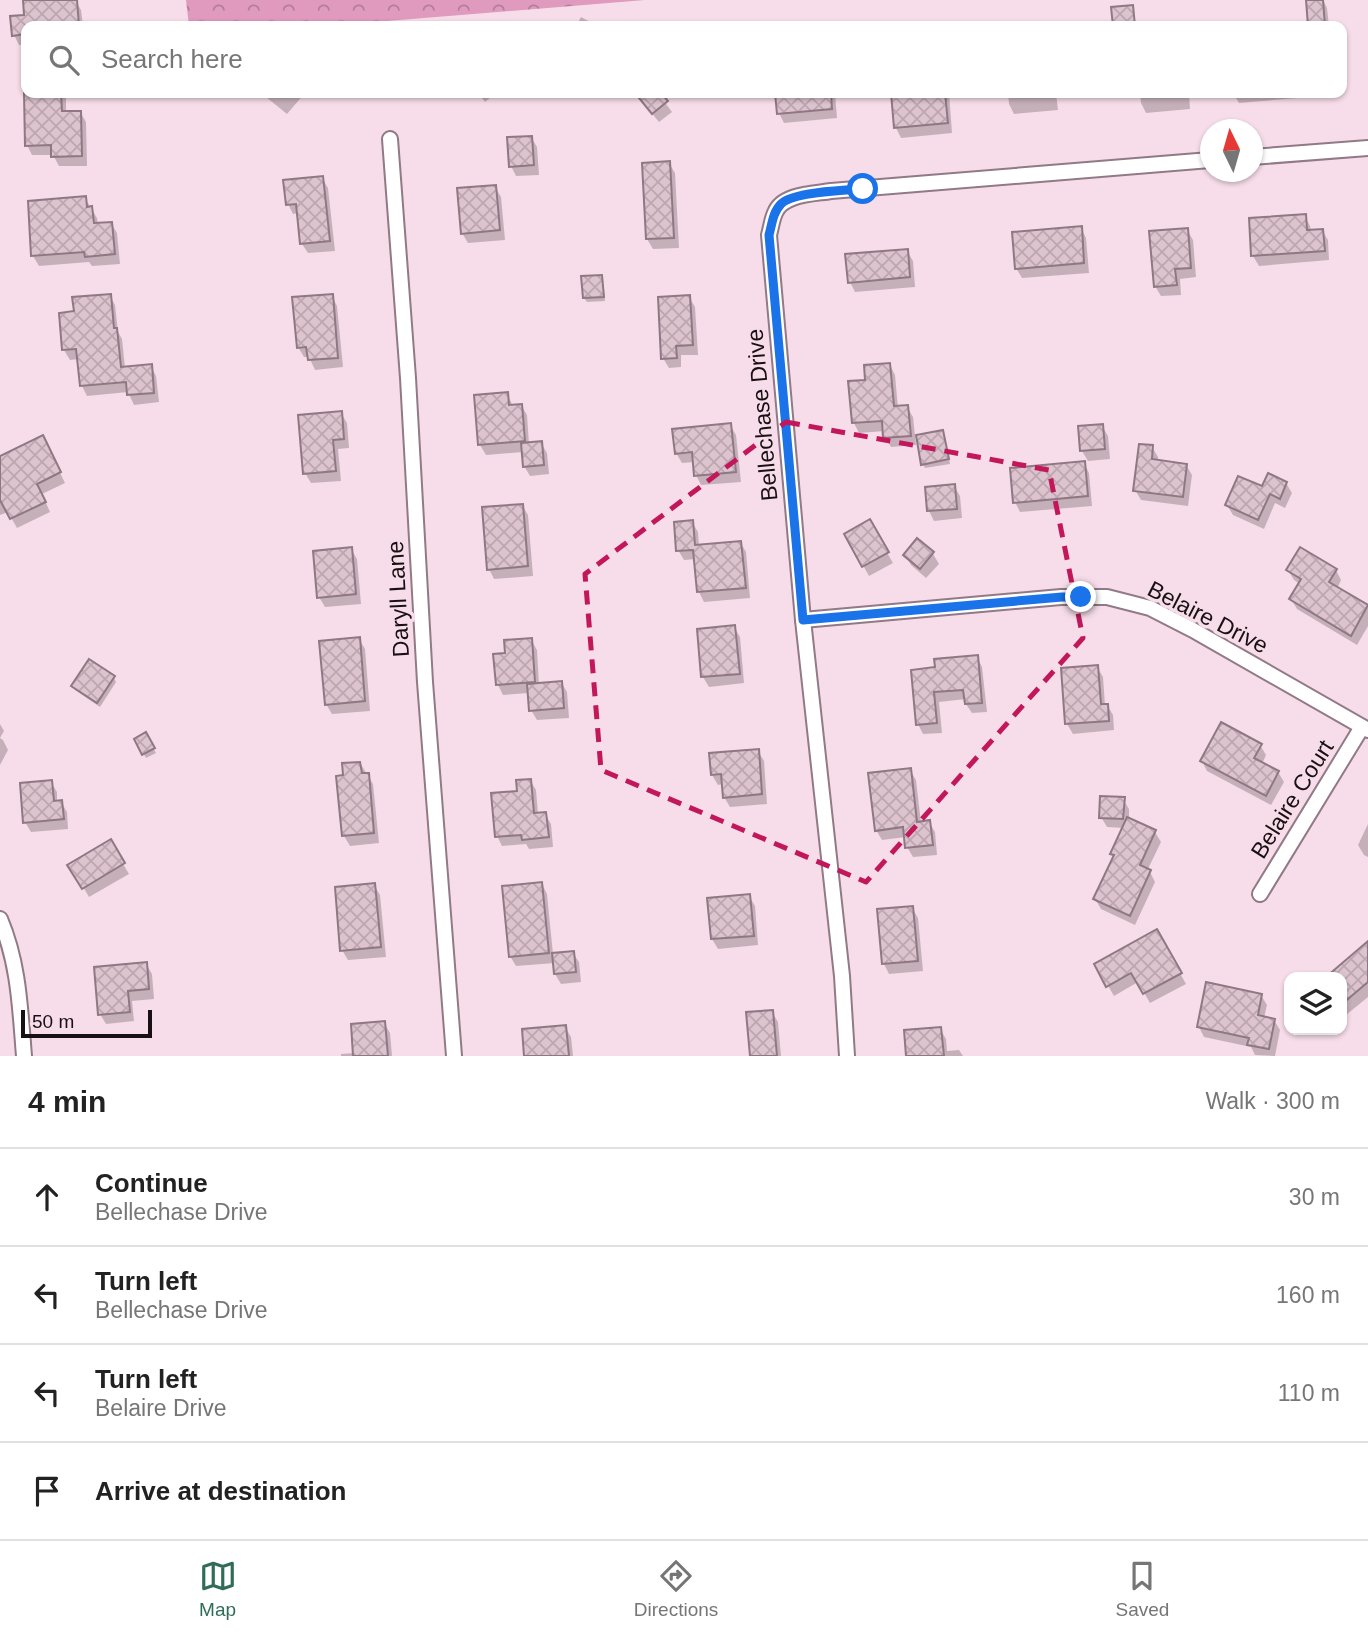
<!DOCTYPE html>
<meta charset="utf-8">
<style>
body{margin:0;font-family:Helvetica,sans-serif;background:#f2f2f2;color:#222}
.controls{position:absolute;right:21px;bottom:21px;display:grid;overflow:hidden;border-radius:14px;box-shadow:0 2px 5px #0004}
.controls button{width:63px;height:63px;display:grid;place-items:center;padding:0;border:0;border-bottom:2px solid #e0e0e0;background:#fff;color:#222;font:35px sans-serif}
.compass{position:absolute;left:1200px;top:119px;width:63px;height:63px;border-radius:50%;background:#fff;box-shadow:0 2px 5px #0004;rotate:355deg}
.scale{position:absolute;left:21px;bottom:18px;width:131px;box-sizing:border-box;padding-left:7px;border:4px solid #191014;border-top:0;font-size:19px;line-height:24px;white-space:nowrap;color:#191014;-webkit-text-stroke:5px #f7dde9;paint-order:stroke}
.stop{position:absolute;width:21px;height:21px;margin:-16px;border:5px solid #1a73e8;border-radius:50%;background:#fff}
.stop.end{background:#1a73e8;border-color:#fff;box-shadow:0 2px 7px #0008}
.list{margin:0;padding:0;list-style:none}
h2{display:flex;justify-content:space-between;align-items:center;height:91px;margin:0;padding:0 28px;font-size:30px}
h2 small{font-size:23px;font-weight:400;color:#767676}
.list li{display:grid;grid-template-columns:46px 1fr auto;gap:21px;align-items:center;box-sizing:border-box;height:98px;padding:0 28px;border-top:2px solid #e0e0e0}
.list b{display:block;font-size:26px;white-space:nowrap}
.list p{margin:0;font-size:23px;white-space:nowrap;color:#767676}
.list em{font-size:23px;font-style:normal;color:#767676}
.icon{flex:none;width:38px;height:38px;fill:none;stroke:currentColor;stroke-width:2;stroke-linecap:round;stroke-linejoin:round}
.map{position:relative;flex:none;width:1368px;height:1056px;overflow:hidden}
.search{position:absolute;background:#fff;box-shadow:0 2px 5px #0004;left:21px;right:21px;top:21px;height:77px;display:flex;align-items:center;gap:18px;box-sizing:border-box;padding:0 24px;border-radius:14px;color:#767676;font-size:26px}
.sheet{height:483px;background:#fff}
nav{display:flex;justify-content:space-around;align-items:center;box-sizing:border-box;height:98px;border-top:2px solid #e0e0e0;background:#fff;font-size:19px;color:#767676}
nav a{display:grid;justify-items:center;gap:4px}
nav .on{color:#306c57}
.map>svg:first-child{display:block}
.forest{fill:url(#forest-crowns)}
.shadow{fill:#0003}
.building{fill:url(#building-cross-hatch);stroke:#8f7883;stroke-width:2}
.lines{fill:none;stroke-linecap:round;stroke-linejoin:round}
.street-casing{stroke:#917a85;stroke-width:18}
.street{stroke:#fff;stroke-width:14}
.route{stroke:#1a73e8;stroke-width:9}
.marked{fill:none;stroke:#c2185b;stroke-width:5;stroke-dasharray:14 9;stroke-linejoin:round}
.labels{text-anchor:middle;stroke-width:7;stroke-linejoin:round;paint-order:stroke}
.street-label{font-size:23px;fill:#191014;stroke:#f7dde9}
</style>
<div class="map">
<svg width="1368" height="1056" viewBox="0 0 1368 1056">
<defs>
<pattern id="forest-crowns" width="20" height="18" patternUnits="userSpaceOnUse" patternTransform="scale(1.75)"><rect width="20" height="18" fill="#df9abd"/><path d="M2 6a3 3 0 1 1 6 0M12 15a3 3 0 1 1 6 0" fill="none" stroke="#b47c98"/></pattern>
<pattern id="building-cross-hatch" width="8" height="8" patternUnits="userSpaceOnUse" patternTransform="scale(1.75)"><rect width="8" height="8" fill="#dcc3ce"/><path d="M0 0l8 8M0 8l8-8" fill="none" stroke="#bca6b0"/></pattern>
</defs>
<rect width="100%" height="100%" fill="#f7dde9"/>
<path class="forest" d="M186,0H645L326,26H189Z"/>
<g class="shadow">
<path d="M25,0H75L81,10L83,26H26V45H19L14,35L26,16Z"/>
<path d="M1307,0H1323L1327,8L1329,26H1285L1284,23L1309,21Z"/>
<path d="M581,17L596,25V26H576Z"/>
<path d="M36,93H66V113L80,112L86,122L87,166H59L53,155H32L27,145Z"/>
<path d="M261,93H305L287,114Z"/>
<path d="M478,93H496L485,102Z"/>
<path d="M635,93H658L672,112L659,122Z"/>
<path d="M777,93H835L837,118L784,123L779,113Z"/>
<path d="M892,93H949L952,133L901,138L896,128Z"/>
<path d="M1008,93H1056L1058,110L1014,114L1009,104Z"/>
<path d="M1140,93H1189L1190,109L1146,113L1141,103Z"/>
<path d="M1233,93H1308L1309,97L1239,103Z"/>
<path d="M531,137L537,147L539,175L516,176L511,166Z"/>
<path d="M669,163L675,173L679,248L653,249L647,239Z"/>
<path d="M322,178L328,188L335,251L308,253L302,244L299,213L293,214L288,204Z"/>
<path d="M495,187L501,197L505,240L468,243L462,233Z"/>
<path d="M85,198L97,218L98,224L111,223L117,233L120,264L92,266L89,262L39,266L33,256Z"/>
<path d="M1305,216L1310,226L1311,231L1322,230L1328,240L1329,260L1259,266L1253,256Z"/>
<path d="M1081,228L1086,238L1089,273L1022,278L1016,268Z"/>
<path d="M1187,230L1193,240L1196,277L1180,279L1181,295L1161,296L1155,286Z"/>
<path d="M907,251L913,261L915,287L855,292L850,282Z"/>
<path d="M601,277L603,281L605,301L587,302L584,298Z"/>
<path d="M110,296L115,305L118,332L122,339L125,368L151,366L156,376L159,402L134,405L128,392L87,396L82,386L79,359L70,360L64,350L61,314L76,312Z"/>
<path d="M332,296L337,306L343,367L315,370L309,357H304L298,347Z"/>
<path d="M689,297L695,307L698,355H681V367L669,368L663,358Z"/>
<path d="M890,365L895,375L898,408L907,407L913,417L916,445L891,447L885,437V431L859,433L854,423L867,381Z"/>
<path d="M507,394L513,406L521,405L527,415L529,444L541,443L547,453L549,474L530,476L524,466L523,452L486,455L480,445Z"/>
<path d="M341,413L347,423L349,448L338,449L341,481L311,483L305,473Z"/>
<path d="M730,425L736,435L741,482L701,485L696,475L694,462L682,463L676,453Z"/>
<path d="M1102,426L1108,436L1110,459L1088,461L1082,451Z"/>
<path d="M942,432L945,436L950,464L925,468L923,464Z"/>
<path d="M1152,447L1158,457V462L1186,465L1192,475L1188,506L1141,500L1135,490Z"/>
<path d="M48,448L65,483L42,494L50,512L17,528L8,512L0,515V458Z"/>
<path d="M1084,463L1089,473L1092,506L1020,512L1015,502Z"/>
<path d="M1286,483L1292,493L1285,508L1275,503L1264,529L1233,515L1227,505L1263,489Z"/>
<path d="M954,486L960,496L962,518L934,521L929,511Z"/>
<path d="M522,505L528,515L533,576L494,579L489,569Z"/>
<path d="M692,522L698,532L699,546L740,542L746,552L750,598L704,602L699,592L696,559L684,560L678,550Z"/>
<path d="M869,522L893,563L869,576L846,535Z"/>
<path d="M917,541L933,554L939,564L926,578L911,565L905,555Z"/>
<path d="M351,549L357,559L361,604L325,607L319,597Z"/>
<path d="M1288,570H1336L1341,580L1337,589L1368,608V626L1357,645L1297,609L1291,599L1300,584L1294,580Z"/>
<path d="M734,627L740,637L744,683L709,687L703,677Z"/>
<path d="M359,639L365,649L370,711L332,714L326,704Z"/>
<path d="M531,640L537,650L539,684L561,682L567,692L569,718L537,720L531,710L529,693L503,695L498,685L495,656L507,655Z"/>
<path d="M977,657L982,667L987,712L972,713L966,704V699L939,702L942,733L923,734L918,724L937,669Z"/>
<path d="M1097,667L1103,677L1105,705H1107L1113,715L1114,730L1073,734L1067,724L1062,670Z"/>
<path d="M114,678L116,682L100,707L75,690L73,686Z"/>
<path d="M0,724L4,731L0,738Z"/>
<path d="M146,735L156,753L146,758L136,740Z"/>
<path d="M0,738L3,740L8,750L0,765Z"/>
<path d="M1260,745L1266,755L1262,764L1278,772L1284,782L1271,805L1207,771L1202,761Z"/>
<path d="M758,751L764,761L767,804L730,807L724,797L723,784L718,785L712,775Z"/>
<path d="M360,763L373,784L379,843L350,846L344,836L345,777Z"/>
<path d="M910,770L916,780L921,823L929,822L935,832L937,855L913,857L907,847L906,837L882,840L876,830Z"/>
<path d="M530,780L536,790L538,814H545L551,824L553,847L529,849L526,844L502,846L497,836L519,792Z"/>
<path d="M51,782L57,792V802H61L67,812L68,829L31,832L25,822Z"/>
<path d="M1123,799L1129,809V820L1155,832L1161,842L1147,871L1150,872L1155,882L1135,925L1101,909L1095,899L1114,858L1112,853L1124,828L1107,827L1101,817Z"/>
<path d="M1368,824V857L1364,855L1358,845Z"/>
<path d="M110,842L129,874L89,897L70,865Z"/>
<path d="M542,884L547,894L553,954L573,953L579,962L581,982L561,984L555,974V963L516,966L510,956Z"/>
<path d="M374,885L380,895L386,957L348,960L342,950Z"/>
<path d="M749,896L755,906L758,945L718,949L712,939Z"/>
<path d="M912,908L918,918L923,971L889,974L884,964Z"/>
<path d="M1157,932L1186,984L1150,1003L1138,982L1114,996L1096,965Z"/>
<path d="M1368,944V997L1346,1015L1342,1010V977H1329Z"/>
<path d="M146,964L152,974L154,999L132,1001L134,1021L106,1024L100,1014Z"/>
<path d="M1261,995L1267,1005L1264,1018L1274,1020L1280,1030L1275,1056L1255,1055L1251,1047L1204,1037L1199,1027Z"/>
<path d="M772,1012L778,1022L781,1056H752Z"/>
<path d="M384,1023L390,1033L392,1056H341V1054L355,1053Z"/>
<path d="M565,1027L571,1037L573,1056H526Z"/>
<path d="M940,1029L946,1039L947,1051L959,1050L963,1056H908Z"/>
</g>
<g class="building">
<path d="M23,0H77L79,26H26V34L12,36L10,16L24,15Z"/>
<path d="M1306,0H1323L1325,26H1308Z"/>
<path d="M1133,5L1135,26H1113L1111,7Z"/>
<path d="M24,93H61L62,111H81L82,156L51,157V145L25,146Z"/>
<path d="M635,93H661L668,101L652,114Z"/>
<path d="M775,93H831L832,109L777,114Z"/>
<path d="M891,93H945L948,123L894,128Z"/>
<path d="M532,136L534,165L509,167L507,137Z"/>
<path d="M670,161L674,238L646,239L642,163Z"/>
<path d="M323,176L330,241L300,244L296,204L286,205L283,180Z"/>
<path d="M496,185L500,230L461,234L457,188Z"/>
<path d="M86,196L87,207L92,206L94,223L112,222L115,254L85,257L84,252L31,256L28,201Z"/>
<path d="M1306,214L1307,230L1323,229L1325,251L1251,256L1249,218Z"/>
<path d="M1082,226L1084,263L1015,269L1012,232Z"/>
<path d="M1188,228L1191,268L1175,269L1177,285L1154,287L1149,231Z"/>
<path d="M908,249L910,277L848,283L845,254Z"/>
<path d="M602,275L604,297L583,298L581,276Z"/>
<path d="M111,294L114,328H117L121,367L152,364L154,393L127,395L126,382L80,386L76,349L62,350L59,313L74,311L72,297Z"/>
<path d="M333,294L338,358L308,360L306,347L297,348L292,297Z"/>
<path d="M690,295L693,345L676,346L677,358L661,359L658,297Z"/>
<path d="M890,363L894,406L908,405L911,436L883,438L882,421L852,423L848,381L865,380L864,365Z"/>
<path d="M508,392L509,405L522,404L525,441L478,445L474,395Z"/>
<path d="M342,411L344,439L333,440L336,471L303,474L298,415Z"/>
<path d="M731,423L736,472L694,476L692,452L675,454L672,429Z"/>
<path d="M1103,424L1105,449L1080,451L1078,426Z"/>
<path d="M943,430L949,459L921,465L916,435Z"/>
<path d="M43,435L61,472L37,484L46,502L10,519L0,500V456Z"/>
<path d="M542,441L544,465L523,467L521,443Z"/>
<path d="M1139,444L1153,445L1152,459L1187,464L1183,497L1133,491Z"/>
<path d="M1085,461L1088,496L1013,503L1010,468Z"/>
<path d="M1268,473L1287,482L1280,499L1270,494L1258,520L1225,505L1238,476L1262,486Z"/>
<path d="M955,484L957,509L927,511L925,487Z"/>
<path d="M523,504L528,566L487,570L482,507Z"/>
<path d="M870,519L889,552L862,567L844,534Z"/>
<path d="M693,520L695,545L741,541L746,588L697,592L693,550L676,551L674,522Z"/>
<path d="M917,538L934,552L920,569L903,555Z"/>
<path d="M352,547L356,594L317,598L313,551Z"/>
<path d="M1300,547L1337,569L1329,582L1368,605L1351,636L1289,599L1301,579L1286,570Z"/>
<path d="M735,625L740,674L701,677L697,629Z"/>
<path d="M360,637L365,701L325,705L319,641Z"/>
<path d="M532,638L535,682L496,685L493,654L505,653L504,640Z"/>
<path d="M978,655L982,703L965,704L963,690L934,692L937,723L916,725L911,670L935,667L934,659Z"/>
<path d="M89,659L115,676L97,703L71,686Z"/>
<path d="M1098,665L1101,704H1108L1109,721L1065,724L1061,668Z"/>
<path d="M562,681L564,708L529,711L527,684Z"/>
<path d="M1221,722L1262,744L1254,758L1279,771L1266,796L1200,761Z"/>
<path d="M146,732L155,748L142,755L134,739Z"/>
<path d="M759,749L762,794L723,798L721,774L711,775L709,753Z"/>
<path d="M360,762L362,773H369L374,833L342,836L336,776L343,775L342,763Z"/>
<path d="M911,768L917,822L930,820L933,845L905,848L903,827L875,831L868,773Z"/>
<path d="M531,779L534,813L546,812L549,837L522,840L521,835L495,837L491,793L517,791L516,780Z"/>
<path d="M52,780L54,801L62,800L64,819L23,823L20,783Z"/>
<path d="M1100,796L1125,797L1123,819L1099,818Z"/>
<path d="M1127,817L1156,830L1140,865L1151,870L1130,916L1093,899L1114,855L1110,854Z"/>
<path d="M111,839L125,863L82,889L67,865Z"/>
<path d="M542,882L549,953L509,957L502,886Z"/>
<path d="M375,883L381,947L340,951L335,887Z"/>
<path d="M750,894L754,936L711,939L707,898Z"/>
<path d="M913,906L918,961L882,964L877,909Z"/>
<path d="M1157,929L1182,973L1143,994L1131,973L1106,987L1094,964Z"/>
<path d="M1368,941V982L1342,1004V977H1326Z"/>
<path d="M574,951L576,972L554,974L552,953Z"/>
<path d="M147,962L149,989L128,991L130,1012L98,1015L94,967Z"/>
<path d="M1206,982L1262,994L1258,1015L1275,1019L1269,1049L1247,1045L1249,1038L1197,1027Z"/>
<path d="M773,1010L777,1056H750L746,1012Z"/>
<path d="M385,1021L388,1056H353L351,1024Z"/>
<path d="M566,1025L569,1056H524L522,1029Z"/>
<path d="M941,1027L944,1056H906L904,1030Z"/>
</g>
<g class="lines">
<g class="street-casing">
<g id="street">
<path d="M390,139L408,378L425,682L454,1056"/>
<path d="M1252,157L1368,148"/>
<path d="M803,620L1061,597H1107L1150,608L1193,630L1368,730"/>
<path d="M1260,894L1362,727"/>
<path d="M0,919C19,964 20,1008 24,1056"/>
<path d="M847,1056L842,976L803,620L769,235C771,228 772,219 775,213C782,194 813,194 831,191L1210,160"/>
</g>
</g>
<use href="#street" class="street"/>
</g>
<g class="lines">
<path class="route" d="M863,189C846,190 792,192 781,204C773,212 772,224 769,235L803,620L1062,597H1081"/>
</g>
<path class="marked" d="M786,422L1049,470L1083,638L866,882L601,770L585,574Z"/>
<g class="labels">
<g class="street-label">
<text transform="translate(762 415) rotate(-95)" y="8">Bellechase Drive</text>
<text transform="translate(398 599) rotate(-93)" y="8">Daryll Lane</text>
<text transform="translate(1208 617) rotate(27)" y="8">Belaire Drive</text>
<text transform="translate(1292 799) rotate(-58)" y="8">Belaire Court</text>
</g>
</g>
</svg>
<div class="controls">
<button><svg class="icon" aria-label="layers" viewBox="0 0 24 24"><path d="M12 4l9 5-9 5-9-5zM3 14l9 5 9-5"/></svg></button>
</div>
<svg class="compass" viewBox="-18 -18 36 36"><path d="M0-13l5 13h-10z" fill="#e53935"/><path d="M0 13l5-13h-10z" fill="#767676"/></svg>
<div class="scale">50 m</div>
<div class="stop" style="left:863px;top:189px"></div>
<div class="stop end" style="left:1081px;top:597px"></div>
<div class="search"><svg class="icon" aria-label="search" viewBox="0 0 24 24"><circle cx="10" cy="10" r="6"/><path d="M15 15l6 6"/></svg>Search here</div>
</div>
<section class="sheet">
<h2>4 min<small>Walk · 300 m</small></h2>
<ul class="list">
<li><svg class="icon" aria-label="ahead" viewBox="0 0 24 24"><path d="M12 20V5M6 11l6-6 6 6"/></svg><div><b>Continue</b><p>Bellechase Drive</p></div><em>30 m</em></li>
<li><svg class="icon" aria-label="left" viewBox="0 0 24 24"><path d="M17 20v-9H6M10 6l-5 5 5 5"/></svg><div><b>Turn left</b><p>Bellechase Drive</p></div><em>160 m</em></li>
<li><svg class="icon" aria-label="left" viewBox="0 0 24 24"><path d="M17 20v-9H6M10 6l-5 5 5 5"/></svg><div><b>Turn left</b><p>Belaire Drive</p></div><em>110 m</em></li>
<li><svg class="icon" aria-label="arrive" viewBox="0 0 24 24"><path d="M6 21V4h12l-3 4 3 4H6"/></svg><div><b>Arrive at destination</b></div></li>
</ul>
</section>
<nav>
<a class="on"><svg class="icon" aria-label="map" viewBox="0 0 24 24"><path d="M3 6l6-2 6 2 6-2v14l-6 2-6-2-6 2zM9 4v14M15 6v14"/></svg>Map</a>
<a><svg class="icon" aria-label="directions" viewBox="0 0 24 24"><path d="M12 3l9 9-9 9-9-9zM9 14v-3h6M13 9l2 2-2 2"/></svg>Directions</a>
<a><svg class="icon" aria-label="saved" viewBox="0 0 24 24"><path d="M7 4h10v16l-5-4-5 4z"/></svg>Saved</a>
</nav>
